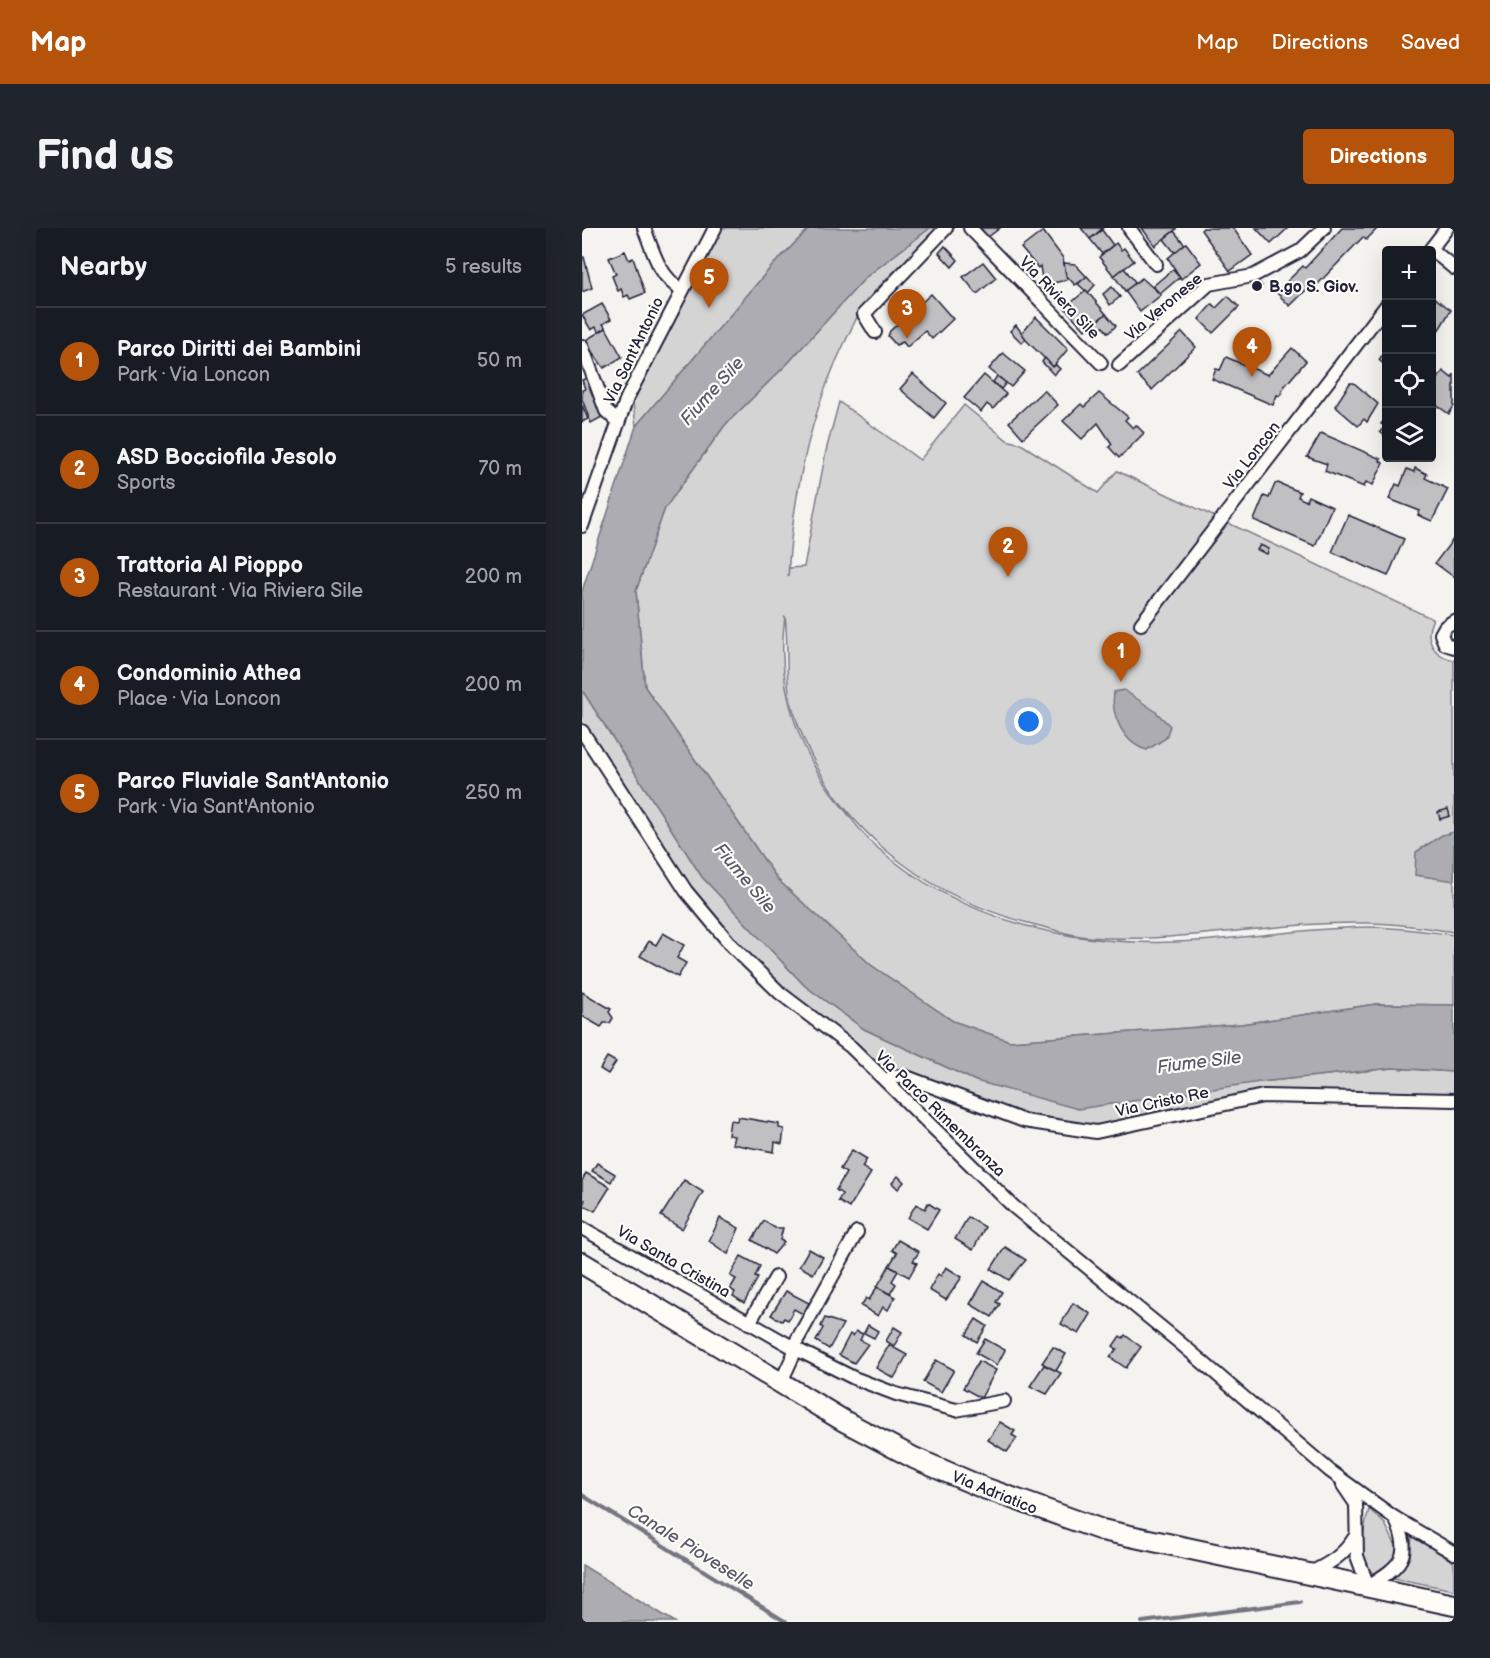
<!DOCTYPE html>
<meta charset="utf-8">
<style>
body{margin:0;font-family:"Balsamiq Sans",sans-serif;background:#20242c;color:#f1f3f6}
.controls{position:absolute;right:18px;top:18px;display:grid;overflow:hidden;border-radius:6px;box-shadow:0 6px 24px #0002}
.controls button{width:54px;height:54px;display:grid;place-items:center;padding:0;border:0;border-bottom:2px solid #363941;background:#171b24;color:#f1f3f6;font:30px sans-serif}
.you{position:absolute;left:447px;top:494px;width:21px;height:21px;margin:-15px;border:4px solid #fff;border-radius:50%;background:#1a73e8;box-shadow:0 0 0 9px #1a73e833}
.badge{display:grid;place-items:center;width:39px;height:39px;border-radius:50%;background:#b45309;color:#fff;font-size:20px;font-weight:700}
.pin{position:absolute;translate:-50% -50px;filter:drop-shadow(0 2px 3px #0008)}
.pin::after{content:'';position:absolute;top:32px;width:21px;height:18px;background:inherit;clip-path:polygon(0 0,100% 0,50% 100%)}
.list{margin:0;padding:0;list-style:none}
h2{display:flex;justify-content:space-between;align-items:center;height:78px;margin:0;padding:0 24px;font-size:26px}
h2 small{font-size:20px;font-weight:400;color:#9ea1a6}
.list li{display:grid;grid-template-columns:39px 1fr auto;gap:18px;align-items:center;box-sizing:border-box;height:108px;padding:0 24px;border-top:2px solid #363941}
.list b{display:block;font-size:22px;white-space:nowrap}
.list p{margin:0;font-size:20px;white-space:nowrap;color:#9ea1a6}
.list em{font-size:20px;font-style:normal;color:#9ea1a6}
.icon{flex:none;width:33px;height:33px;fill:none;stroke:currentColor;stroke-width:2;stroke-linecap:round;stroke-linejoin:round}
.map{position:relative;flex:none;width:872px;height:1394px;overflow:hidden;border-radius:6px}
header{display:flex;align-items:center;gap:36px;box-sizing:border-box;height:84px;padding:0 30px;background:#b45309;color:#fff}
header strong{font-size:28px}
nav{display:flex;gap:33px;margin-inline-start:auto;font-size:21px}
.intro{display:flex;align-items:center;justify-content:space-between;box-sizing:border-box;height:144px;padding:0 36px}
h1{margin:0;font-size:42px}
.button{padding:15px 27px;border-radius:6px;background:#b45309;color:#fff;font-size:21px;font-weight:700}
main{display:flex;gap:36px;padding:0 36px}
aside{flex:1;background:#171b24;border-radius:6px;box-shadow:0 6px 24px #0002}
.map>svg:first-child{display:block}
.green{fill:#d5d4d5;stroke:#7c7b88;stroke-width:1.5}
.water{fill:#acacb2;stroke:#757582;stroke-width:1.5}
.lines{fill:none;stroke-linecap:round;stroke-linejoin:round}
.stream{stroke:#757582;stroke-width:4}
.building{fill:#c0bfc2;stroke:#22223b;stroke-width:1.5}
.street-casing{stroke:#22223b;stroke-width:16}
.primary-casing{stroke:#22223b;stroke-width:24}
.street{stroke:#fdfcf7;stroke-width:12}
.primary{stroke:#fdfcf7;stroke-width:20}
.poi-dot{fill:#22223b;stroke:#fdfcf7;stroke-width:2}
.labels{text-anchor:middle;stroke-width:4.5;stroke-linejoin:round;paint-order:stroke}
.poi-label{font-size:16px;font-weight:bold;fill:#22223b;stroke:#fdfcf7;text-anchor:start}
.street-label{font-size:16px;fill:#22223b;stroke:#fdfcf7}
.water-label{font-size:18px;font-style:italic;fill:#59596b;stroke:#fdfcf7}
</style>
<header>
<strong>Map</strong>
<nav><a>Map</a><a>Directions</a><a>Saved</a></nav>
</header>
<div class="intro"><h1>Find us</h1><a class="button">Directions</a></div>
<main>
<aside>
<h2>Nearby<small>5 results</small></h2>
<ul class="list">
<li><span class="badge">1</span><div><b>Parco Diritti dei Bambini</b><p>Park · Via Loncon</p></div><em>50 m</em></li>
<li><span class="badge">2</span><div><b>ASD Bocciofila Jesolo</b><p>Sports</p></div><em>70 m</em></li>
<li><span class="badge">3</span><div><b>Trattoria Al Pioppo</b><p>Restaurant · Via Riviera Sile</p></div><em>200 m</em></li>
<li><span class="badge">4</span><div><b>Condominio Athea</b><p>Place · Via Loncon</p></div><em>200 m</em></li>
<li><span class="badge">5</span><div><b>Parco Fluviale Sant'Antonio</b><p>Park · Via Sant'Antonio</p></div><em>250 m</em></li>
</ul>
</aside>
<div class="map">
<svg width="872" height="1394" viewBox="0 0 872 1394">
<rect width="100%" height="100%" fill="#f4f3ef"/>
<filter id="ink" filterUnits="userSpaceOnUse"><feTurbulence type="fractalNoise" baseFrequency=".0167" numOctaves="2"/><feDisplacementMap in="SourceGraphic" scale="12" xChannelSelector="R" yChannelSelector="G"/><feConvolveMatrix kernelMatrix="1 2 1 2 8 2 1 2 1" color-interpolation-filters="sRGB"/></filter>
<g filter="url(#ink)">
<g class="green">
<path d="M140,0H228L190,38L54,198L51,174Z"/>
<path d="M348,0H359C338,22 313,40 293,63C279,78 272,96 263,114C227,187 211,267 206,348L207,340L222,339L244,223L257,174L338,232L382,177L425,212L439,216L516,265L535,243L851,391C841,411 851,428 872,432V704C844,700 815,695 786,695C693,693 600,716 506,709C490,708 474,702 458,698C342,671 244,595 210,478C202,449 207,418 203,388C193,458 217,528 262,581C271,593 280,606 291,616C381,696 498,721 615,713C672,709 729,700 786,699C815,699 844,703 872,707V777L794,776L659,796L428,813L371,793L289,737L196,652L63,459L54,363L83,280L143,197L206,135L284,49Z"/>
<path d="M0,462L120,649L223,758L282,801L394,853L678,854L811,840L872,844V872L681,868L514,904L442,893L335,851L304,853L198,765L104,663L0,503Z"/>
<path d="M787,1281L803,1296L815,1320L811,1333L792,1346C772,1331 782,1302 787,1281Z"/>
<path d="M830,1308L872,1334V1362L812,1350L828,1329Z"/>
</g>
<g class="water">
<path d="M228,0H348L284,49L206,135L143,197L83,280L54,363L63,459L196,652L289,737L371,793L428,813L659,796L794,776L872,777V844L811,840L678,854L496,881L394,853L282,801L223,758L120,649L0,462V363L54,198L190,38Z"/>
<path d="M542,462L573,483L588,498L584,510L565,522C542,516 528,487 532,464Z"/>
<path d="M872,604V653L833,647L834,624L860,607Z"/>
<path d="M0,1337L93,1394H0Z"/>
</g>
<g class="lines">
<g class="stream">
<path d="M0,1267L204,1394"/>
<path d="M560,1394L718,1374"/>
</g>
</g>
<g class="building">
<path d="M398,0H418L406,9Z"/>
<path d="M499,0H521L508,11Z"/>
<path d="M560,0H594V1L573,18Z"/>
<path d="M621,0H651L670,27L648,43L619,2Z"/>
<path d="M674,0H706L689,16Z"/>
<path d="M760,0H796L784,12L781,9L734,58L731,55L708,78L694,64L721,38L723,40Z"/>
<path d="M520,2L531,17L520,26L508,11Z"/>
<path d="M461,3L481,30L485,52L461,57L458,38L456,40L439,20Z"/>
<path d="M592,3L603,17L593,25L582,11Z"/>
<path d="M534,15L539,22L542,20L552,33L532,48L517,29Z"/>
<path d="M604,15L619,35L599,51L586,30Z"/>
<path d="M363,18L376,32L370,39L357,25Z"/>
<path d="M43,23L47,32L51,30L63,65L48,71L46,67L42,69L39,61L36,63L30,48L34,46L27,30Z"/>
<path d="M2,29L10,60L0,64V30Z"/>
<path d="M401,34L414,50L395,66L381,49Z"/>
<path d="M482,35L493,36L505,49L493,57L484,47Z"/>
<path d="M542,40L554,55L543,63L532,48Z"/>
<path d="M591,41L598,49L578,66L571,58Z"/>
<path d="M505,48L513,57L506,65L496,56Z"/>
<path d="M560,50L579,67L558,84L543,63Z"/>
<path d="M676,53L680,58L674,64L669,59Z"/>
<path d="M530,59L538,69L528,77L521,66Z"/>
<path d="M504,62L524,86L503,102L483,80Z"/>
<path d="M349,66L371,91L350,111L343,103L325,119L321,114L314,117L306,108L308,103Z"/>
<path d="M646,68L657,79L631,105L617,91L630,76L634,80Z"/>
<path d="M850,68L869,82L853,108L850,105Z"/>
<path d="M20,76L29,91L21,96L24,100L17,105L14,99L9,102L0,87Z"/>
<path d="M524,86L534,98L526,105L521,99L515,103L510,97Z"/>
<path d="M454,89L486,121L471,139L438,106Z"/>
<path d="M434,97L444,111L440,115L428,103Z"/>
<path d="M24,100L40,129L22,140L2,113Z"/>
<path d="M600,104L614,119L570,162L555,147Z"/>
<path d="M710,120L724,133L702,159L698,168L695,167L691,177L630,151L634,141L638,142L644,129L686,147Z"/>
<path d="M804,120V138L797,132Z"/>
<path d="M421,125L443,143L429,159L407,141Z"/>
<path d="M463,130L471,139L474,137L478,141L472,147L460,134Z"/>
<path d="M861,143L870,150L872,146V178L867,186L850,174V159Z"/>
<path d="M331,146L364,175L352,190L318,161Z"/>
<path d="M402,147L424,166L411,181L405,176L399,184L382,170Z"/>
<path d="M415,148L424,155L419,161L411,154Z"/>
<path d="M5,150L20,189L9,195L0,171V162L3,161L0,152Z"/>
<path d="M768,155H772L796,176L785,194L782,191L776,198L753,178Z"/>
<path d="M462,162L476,177L441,210L427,194Z"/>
<path d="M517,165L546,189L543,192L551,200L554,197L562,205L537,230L527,219L530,216L516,195L500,211L481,193L499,176L502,179Z"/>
<path d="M0,177L6,191L0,194Z"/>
<path d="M804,189V209L798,204L803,198L799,196Z"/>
<path d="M739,205L799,231L798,233L801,235L791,257L784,254L782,259L743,243L745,236L725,229Z"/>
<path d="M833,240L845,246L843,250L866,261L850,293L836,287L838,283L807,271L814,256L818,258L825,241L832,244Z"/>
<path d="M696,255L718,264L716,269L724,273L726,268L750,279L733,318L672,292L682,268L687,270L693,256Z"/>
<path d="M766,287L822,311L806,348L750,324Z"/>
<path d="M872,310V349L853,335Z"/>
<path d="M678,317L687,321L685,326L675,322Z"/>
<path d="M866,581L868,588L858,591L856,584Z"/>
<path d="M81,705L102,717L95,730L104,735L96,749L58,728L67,713L74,717Z"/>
<path d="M0,764L29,781L27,784L31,790L28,795H22L19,799L0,788Z"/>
<path d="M25,829L34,834L26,846L18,841Z"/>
<path d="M156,889L197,896V900L202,901L200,916L193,914L192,924L150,916L152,908L146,907L148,892L155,893Z"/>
<path d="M270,922L285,931L280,939L289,945L267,980L256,973L260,966L254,962L264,945L258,941Z"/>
<path d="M15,935L33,946L29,954L10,943Z"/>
<path d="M4,945L28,959L13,983L1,977L3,972L0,970V953Z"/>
<path d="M316,948L322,954L316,961L310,955Z"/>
<path d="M102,952L121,964L100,1001L79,988Z"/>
<path d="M346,975L357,982L345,1001L326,990L334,976L343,981Z"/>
<path d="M386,989L403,999L391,1022L373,1011Z"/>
<path d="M138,990L157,1000L146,1026L127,1013Z"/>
<path d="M182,993L193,1000H201L198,1012L202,1014L192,1026L170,1012Z"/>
<path d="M316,1012L337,1024L331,1033L335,1035L327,1049L307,1038L315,1025L310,1022Z"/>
<path d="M423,1019L444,1032L427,1052L409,1041Z"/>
<path d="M227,1021L241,1029L231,1046L217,1038Z"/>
<path d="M159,1028L178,1038L173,1049L176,1050L162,1075L151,1068L153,1064L148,1061L154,1051L148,1048Z"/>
<path d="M307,1038L316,1043L310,1053L314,1056L308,1066L295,1059Z"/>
<path d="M364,1039L380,1049L364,1072L347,1062L356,1046L359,1048Z"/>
<path d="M402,1053L420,1064L414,1074L418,1076L410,1089L388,1076Z"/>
<path d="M295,1059L313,1069L306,1082L301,1079L296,1088L279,1078L284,1070L287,1072Z"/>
<path d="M204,1063L227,1075L221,1086L212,1081L206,1092L202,1090L200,1093L189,1087Z"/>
<path d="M491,1075L509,1086L497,1106L479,1096Z"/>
<path d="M243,1090L261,1096L247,1121L234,1113L241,1100L239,1098Z"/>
<path d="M394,1091L405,1098L395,1114L384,1107Z"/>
<path d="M286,1097L296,1103L292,1110L282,1105Z"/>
<path d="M312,1099L320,1104L312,1118L304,1113Z"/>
<path d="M274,1103L281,1106L278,1112L286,1116L272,1135L257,1127L268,1106L271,1108Z"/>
<path d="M543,1107L559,1119L544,1140L528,1129L535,1121L531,1118L538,1108L541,1110Z"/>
<path d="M403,1111L423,1122L415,1137L394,1125Z"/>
<path d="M307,1117L325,1127L312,1150L294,1140Z"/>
<path d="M471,1119L484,1126L474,1143L460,1135Z"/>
<path d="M354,1132L372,1142L359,1164L341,1154Z"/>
<path d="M397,1133L414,1142L399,1170L381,1160Z"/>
<path d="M462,1137L479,1145L465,1166L448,1158Z"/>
<path d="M418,1194L433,1203L430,1207L435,1210L425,1224L406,1212Z"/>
</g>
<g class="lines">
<g class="street-casing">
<g id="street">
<path d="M62,0C71,23 77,49 100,62"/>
<path d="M388,0L519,135"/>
<path d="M547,0L574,36"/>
<path d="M849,21L872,40"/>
<path d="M848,22L865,0"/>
<path d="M293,104L282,86L364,0"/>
<path d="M0,118L24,183L35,193"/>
<path d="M537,137L627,56L671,48L718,23L742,0"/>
<path d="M0,298L45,170L133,0"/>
<path d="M872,393L863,399L859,406L863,416L872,419"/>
<path d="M559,396L804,78"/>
<path d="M0,503L104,663L150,718L198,765L269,819L432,979L597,1114L748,1243L813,1290L872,1325"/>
<path d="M304,853L310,849L322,848L442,893L514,904L681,868L872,872"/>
<path d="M0,1000L214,1121L272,1150L314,1166L374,1182L422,1173"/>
<path d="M167,1095L194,1049"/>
<path d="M199,1154L211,1128L215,1112L275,1004"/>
<path d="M761,1257L774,1276L775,1328L786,1358C818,1338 832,1329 813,1290"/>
<path d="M726,1346C747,1336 761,1328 773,1309"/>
</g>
</g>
<g class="primary-casing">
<path id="primary" d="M0,1035L262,1193L332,1230L402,1260L520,1302L872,1377"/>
</g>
<use href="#street" class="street"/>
<use href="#primary" class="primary"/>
</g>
</g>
<circle class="poi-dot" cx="675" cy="58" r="6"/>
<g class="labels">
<g class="poi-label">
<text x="687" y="64">B.go S. Giov.</text>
</g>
<g class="street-label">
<text transform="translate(478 69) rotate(46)" y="6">Via Riviera Sile</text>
<text transform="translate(581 78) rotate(-40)" y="6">Via Veronese</text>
<text transform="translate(51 122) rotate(-64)" y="6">Via Sant'Antonio</text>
<text transform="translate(669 227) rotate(-52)" y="6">Via Loncon</text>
<text transform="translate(580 873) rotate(-12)" y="6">Via Cristo Re</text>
<text transform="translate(359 885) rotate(44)" y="6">Via Parco Rimembranza</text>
<text transform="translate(92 1033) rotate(30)" y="6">Via Santa Cristina</text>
<text transform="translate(413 1264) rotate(22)" y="6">Via Adriatico</text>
</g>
<g class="water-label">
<text transform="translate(130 163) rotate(-48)" y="6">Fiume Sile</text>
<text transform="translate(163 650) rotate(50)" y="6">Fiume Sile</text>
<text transform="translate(617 834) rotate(-7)" y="6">Fiume Sile</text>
<text transform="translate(109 1319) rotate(32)" y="6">Canale Pioveselle</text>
</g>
</g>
</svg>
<div class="controls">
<button>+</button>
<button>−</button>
<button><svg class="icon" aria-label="locate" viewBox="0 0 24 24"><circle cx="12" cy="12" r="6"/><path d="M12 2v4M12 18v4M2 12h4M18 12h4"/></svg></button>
<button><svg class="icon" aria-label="layers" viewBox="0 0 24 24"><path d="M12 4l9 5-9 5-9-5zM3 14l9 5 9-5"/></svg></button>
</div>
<div class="you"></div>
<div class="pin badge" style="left:539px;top:454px">1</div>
<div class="pin badge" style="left:426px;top:349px">2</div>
<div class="pin badge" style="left:325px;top:111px">3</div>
<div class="pin badge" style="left:670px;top:149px">4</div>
<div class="pin badge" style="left:127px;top:80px">5</div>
</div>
</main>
